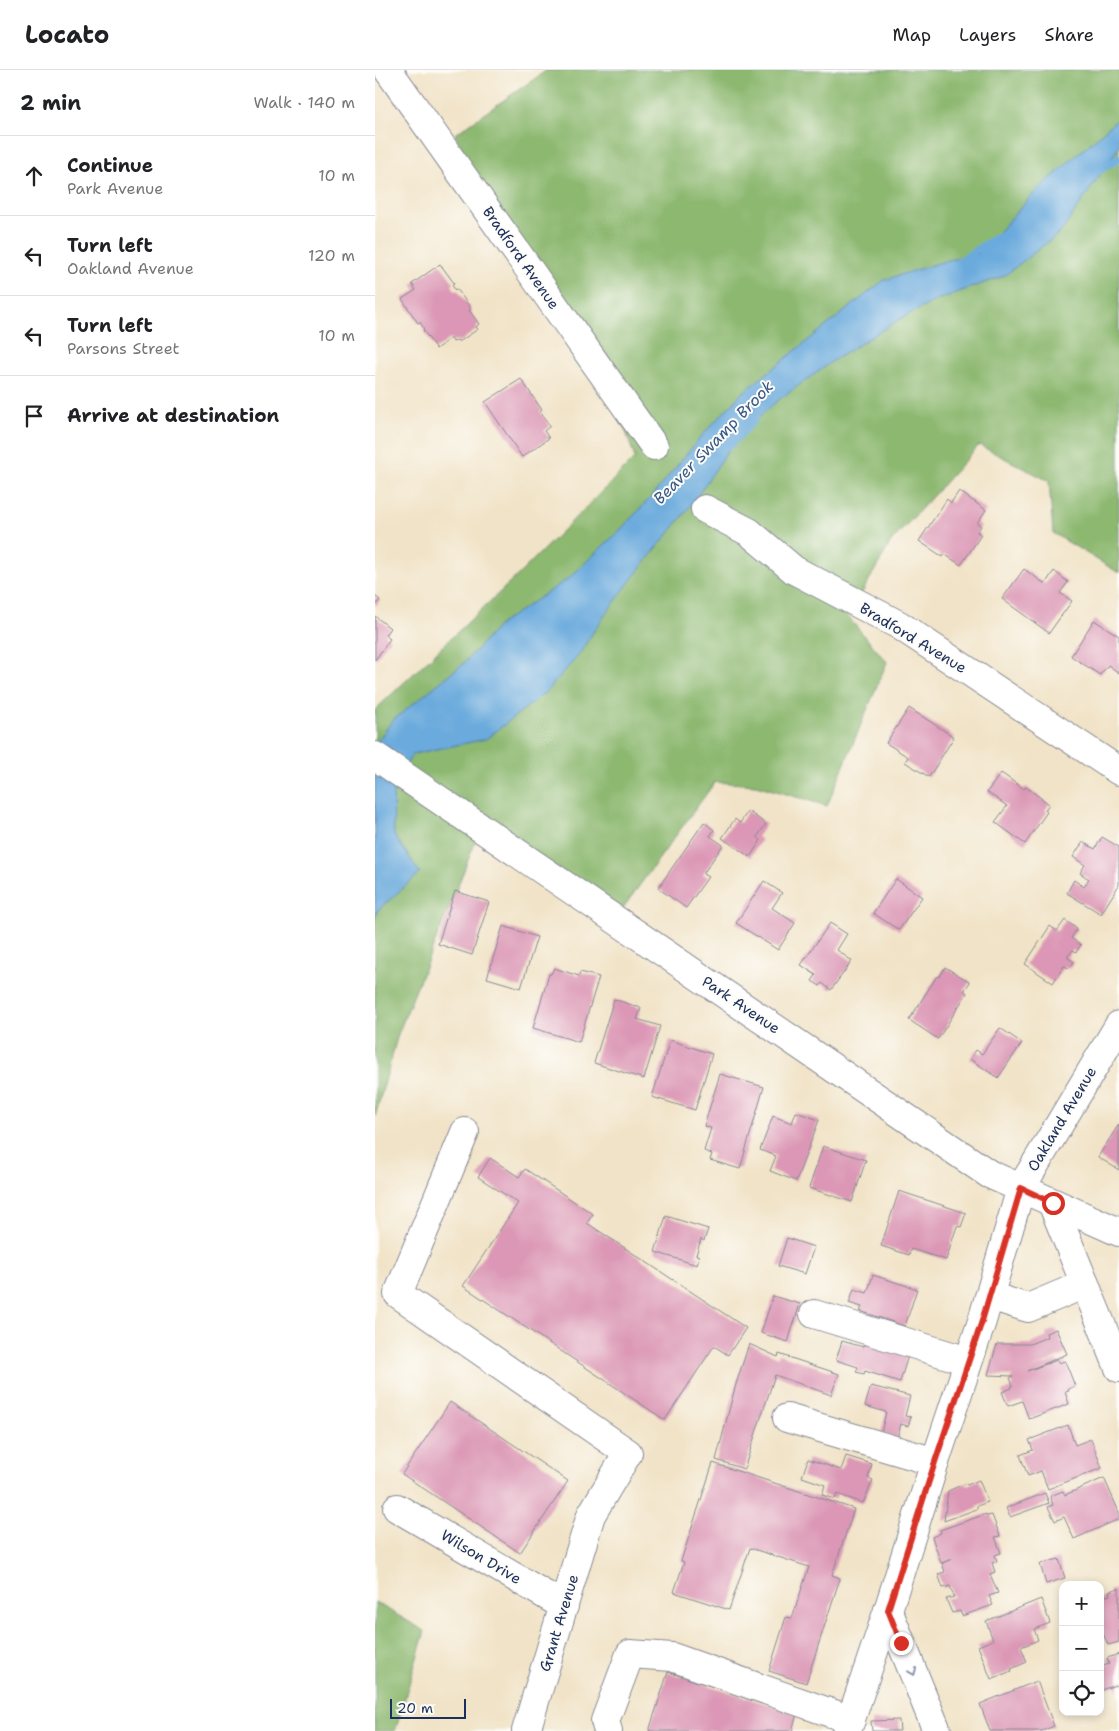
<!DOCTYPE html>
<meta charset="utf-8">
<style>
body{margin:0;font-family:"Shantell Sans",sans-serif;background:#f6f6f6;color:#202124}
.controls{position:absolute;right:15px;bottom:15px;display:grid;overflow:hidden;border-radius:10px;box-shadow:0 2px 8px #0003}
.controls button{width:45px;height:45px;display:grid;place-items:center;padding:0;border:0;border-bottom:1px solid #e0e0e0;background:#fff;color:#202124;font:25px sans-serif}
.scale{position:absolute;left:15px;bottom:12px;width:76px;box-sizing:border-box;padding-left:5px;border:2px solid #1b2f5e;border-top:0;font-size:14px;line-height:18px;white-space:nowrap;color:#1b2f5e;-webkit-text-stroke:4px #fdfcf7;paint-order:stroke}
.stop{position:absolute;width:15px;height:15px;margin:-11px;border:4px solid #d93025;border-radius:50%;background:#fff}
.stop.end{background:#d93025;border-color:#fff;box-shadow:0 1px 5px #0008}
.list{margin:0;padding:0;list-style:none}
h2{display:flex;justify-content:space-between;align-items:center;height:65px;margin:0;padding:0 20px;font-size:21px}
h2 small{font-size:16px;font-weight:400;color:#757577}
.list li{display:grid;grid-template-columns:32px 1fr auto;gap:15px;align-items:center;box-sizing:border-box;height:80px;padding:0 20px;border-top:1px solid #e0e0e0}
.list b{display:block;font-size:19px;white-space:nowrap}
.list p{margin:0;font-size:16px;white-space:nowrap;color:#757577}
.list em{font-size:16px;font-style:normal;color:#757577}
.icon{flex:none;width:28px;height:28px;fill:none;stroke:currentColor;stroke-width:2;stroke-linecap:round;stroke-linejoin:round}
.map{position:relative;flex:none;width:744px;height:1661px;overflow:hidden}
header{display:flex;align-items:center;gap:30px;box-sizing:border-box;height:70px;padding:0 25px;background:#fff;border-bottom:1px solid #e0e0e0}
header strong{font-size:24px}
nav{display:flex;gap:28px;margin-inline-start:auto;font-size:18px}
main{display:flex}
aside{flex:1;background:#fff}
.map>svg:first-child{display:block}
.forest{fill:#8cb870;stroke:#547467}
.water{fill:#6aaadd;stroke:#426c9e}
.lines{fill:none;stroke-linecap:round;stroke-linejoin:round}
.stream{stroke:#6aaadd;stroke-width:8}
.building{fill:#db97b5}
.minor-casing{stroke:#868992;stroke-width:30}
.minor{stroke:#fff;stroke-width:28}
.oneway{stroke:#8d97ae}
.route{stroke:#d93025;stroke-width:6}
.labels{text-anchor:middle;stroke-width:4;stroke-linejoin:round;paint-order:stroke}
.street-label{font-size:15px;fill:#1b2f5e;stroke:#fdfcf7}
.water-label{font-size:16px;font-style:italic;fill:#375a8a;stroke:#fdfcf7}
</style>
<header>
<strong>Locato</strong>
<nav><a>Map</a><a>Layers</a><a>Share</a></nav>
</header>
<main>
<aside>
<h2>2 min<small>Walk · 140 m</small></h2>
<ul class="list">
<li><svg class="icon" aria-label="ahead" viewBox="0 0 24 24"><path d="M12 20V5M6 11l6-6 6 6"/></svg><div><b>Continue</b><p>Park Avenue</p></div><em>10 m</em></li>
<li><svg class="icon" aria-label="left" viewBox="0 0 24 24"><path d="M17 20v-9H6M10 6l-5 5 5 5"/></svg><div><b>Turn left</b><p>Oakland Avenue</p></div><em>120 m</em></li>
<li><svg class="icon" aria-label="left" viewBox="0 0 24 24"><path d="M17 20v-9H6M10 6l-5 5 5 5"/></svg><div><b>Turn left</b><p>Parsons Street</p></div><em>10 m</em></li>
<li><svg class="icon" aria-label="arrive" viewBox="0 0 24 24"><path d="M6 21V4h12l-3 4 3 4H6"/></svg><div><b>Arrive at destination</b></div></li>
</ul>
</aside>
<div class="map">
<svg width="744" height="1661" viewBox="0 0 744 1661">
<rect width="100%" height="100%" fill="#fdfcf7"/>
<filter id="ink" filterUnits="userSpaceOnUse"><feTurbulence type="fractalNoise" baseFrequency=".02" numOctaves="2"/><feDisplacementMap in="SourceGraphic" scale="10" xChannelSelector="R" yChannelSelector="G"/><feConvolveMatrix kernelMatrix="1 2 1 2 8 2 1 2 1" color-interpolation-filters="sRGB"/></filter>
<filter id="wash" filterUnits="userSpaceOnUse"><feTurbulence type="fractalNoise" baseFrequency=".0096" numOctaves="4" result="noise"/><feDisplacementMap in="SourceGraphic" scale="20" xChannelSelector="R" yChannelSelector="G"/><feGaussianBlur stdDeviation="1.12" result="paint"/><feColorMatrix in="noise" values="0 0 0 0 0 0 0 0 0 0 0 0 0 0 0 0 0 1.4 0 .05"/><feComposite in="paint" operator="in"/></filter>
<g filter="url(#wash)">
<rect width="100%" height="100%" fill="#f1e3c7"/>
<g class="forest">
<path d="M172,0H744V503L678,463L674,411L604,375L516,472L473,547L512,592L452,736L381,715L340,712L240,849L106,758L23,964L0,1047V640L143,505L260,388L233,310L121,153L80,64Z"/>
<path d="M0,1532L50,1561L20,1661H0Z"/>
</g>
<path class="water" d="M744,48V77L686,162L629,206L564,229L525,249L462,288L402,331L364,365L311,442L259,506L222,556L203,586L171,622L111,669L38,684L18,714L19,765L45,803L2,841L0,850V674L18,650L90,592L125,554L194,508L245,460L277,426L329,363L367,323L509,210L573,190L603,184L661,121Z"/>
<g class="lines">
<g class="stream">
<path d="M723,101L744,88"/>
<path d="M585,191L623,166"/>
<path d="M354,376L379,350"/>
</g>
</g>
<g id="blocks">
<g class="building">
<path d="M65,194L79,213L77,215L80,220L82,219L96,239L94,240L104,254L101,257L103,259L84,272L83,270L78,272L76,268L61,279L48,260L49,259L45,252L43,253L27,229L41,220L37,214Z"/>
<path d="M146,309L167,340L165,342L175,356L169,361L174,368L147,387L110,332Z"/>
<path d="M584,421L611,440L602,453L606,456L602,462L606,465L586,495L569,484L568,487L544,471L572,429L576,433Z"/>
<path d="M649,499L670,514L679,501L693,512L685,523L697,531L674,563L627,529Z"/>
<path d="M0,526L5,530L0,537Z"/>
<path d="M0,546L15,558L10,565L15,569L0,590Z"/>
<path d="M719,550L744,566V603L733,595L725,605L696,586Z"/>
<path d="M534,638L579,667L554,707L530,692L533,687L511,673Z"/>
<path d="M626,703L649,719L651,717L674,734L670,740L672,742L650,774L620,752L632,736L612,722Z"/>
<path d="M373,741L391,754L382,767L386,770L375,787L347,768L360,749L365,753Z"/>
<path d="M329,752L339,760L335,766L348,775L328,804L333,807L311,838L283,818Z"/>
<path d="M727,767L744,777V815L726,844L692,823L699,810L709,817L714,809L705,803L710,795L698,787L708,772L720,779Z"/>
<path d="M521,809L547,827L524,860L498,843Z"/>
<path d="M389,811L407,823L397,838L420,853L403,880L361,853Z"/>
<path d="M80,821L114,832L97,885L63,874Z"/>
<path d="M690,850L702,859L696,868L706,875L701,882L698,880L692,887L699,892L694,898L689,896L678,913L650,894L675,856L682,861Z"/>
<path d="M455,853L472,864L462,880L477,891L456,920L447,913L445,916L437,911L441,905L426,895Z"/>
<path d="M128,856L162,867L146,918L112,908Z"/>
<path d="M570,897L595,912L589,921L592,923L563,969L534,950L562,906L564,907Z"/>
<path d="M179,898L204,906L205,902L224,907L204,972L158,958L174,904H176Z"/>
<path d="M239,929L266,938L262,949L285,956L269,1009L219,993Z"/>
<path d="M625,958L647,973L623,1008L595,989L601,980L607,984Z"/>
<path d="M295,970L337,984L320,1040L277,1027Z"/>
<path d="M345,1004L389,1017L365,1099L335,1090L337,1084L329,1081L336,1058L329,1056Z"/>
<path d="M421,1042L444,1050L421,1111L395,1101L401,1086L385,1080L398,1046L417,1053Z"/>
<path d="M744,1054V1100L723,1087Z"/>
<path d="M448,1076L491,1090L477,1132L434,1118Z"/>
<path d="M115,1088L144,1107L150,1099L218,1144L212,1153L371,1258L353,1285L339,1276L290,1350L88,1216L143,1133L103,1107Z"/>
<path d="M524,1121L591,1143L586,1157L582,1156L571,1190L536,1179L534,1185L506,1176Z"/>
<path d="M291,1146L333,1159L329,1171L326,1169L321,1185L324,1186L322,1195L280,1182Z"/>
<path d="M412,1168L439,1177L430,1204L403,1196Z"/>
<path d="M498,1205L542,1219L530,1256L485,1241L487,1237L474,1233L479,1219L492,1223Z"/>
<path d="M398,1226L425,1234L413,1272L386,1263Z"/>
<path d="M681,1259L692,1284L652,1301L682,1290L683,1293L690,1291L700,1316L693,1319L694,1321L690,1322L694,1334L654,1349L647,1331L633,1336L627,1322L637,1318L636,1317L638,1316L635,1308L638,1306L613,1305L622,1274H655L672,1267L671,1263Z"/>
<path d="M491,1266L535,1279L525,1312L490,1301L489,1304L481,1302L483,1297L461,1290L467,1271L488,1277Z"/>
<path d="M374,1274L403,1287L404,1284L464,1304L456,1325L400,1305L369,1399L341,1390L361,1314Z"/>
<path d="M496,1316L535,1326L530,1346L536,1347L533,1356L526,1354L522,1368L506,1363L511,1342L490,1336Z"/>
<path d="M75,1332L193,1411L145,1483L27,1404Z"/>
<path d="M693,1355L700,1375L716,1369L727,1398L673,1419L666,1401L653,1406L645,1385L658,1380L654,1370Z"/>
<path d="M471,1386L497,1394L493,1408L498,1410L488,1433L462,1424L460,1429L447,1425L450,1415L427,1407L433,1389L466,1400Z"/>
<path d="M338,1393L479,1439L457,1505L465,1508L431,1613L394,1601L411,1547L417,1548L434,1497L375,1478L354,1540L299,1522L309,1492L306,1491Z"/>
<path d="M729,1408L744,1442V1449L699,1469L689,1447L680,1451L673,1437L678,1435L675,1426L688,1421L690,1425Z"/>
<path d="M604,1410L613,1432L602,1436V1439L569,1451L573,1421L591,1413L592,1415Z"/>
<path d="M670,1423L674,1433L635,1447L631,1438Z"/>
<path d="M611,1444L612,1446L617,1445L625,1466L620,1467L626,1483L620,1485L622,1491L617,1493L620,1502L615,1504L623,1523L614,1526L618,1535L587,1546L585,1541L577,1543L571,1529L579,1527L575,1516L568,1518L563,1504L570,1502L567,1493L578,1489L566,1493L557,1467L566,1463L565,1460Z"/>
<path d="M684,1489L690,1508L671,1514L665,1494Z"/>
<path d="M744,1518V1572L733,1575L725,1556V1528L735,1525L734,1521Z"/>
<path d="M666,1529L675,1553L659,1559L663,1570L646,1577L652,1592L636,1599L637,1601L616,1609L603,1576L618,1570L611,1551Z"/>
<path d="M744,1584V1622L741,1615L726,1620L725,1597L734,1594L732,1588Z"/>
<path d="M293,1602L422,1644L417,1661H274Z"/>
<path d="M662,1611L679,1656L667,1661H615L605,1634Z"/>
<path d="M524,1650L525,1661H497L496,1651Z"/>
</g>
</g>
</g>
<g filter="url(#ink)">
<use href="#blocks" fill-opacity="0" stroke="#868992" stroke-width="1"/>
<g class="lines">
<g class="minor-casing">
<g id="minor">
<path d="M13,0L279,376"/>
<path d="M330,439L374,462L419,500L524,555L744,701"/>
<path d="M0,686L614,1104L744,1162"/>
<path d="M90,1062L23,1224L253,1383L216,1445L151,1661"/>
<path d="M677,1133L744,1298"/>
<path d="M615,1226L653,1238L710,1214"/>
<path d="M439,1244L593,1291"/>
<path d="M412,1348L560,1392"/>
<path d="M22,1438L189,1536"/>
<path d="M513,1540L562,1661"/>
<path d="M233,1661L230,1651L255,1584L297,1587L476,1650"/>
<path d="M472,1661L513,1540L560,1392L607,1251L646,1118L744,955"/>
</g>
</g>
<use href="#minor" class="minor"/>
</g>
<defs><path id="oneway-chevron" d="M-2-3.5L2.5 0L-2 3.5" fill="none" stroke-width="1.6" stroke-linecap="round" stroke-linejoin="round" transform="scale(1.25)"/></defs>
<use class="oneway" href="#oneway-chevron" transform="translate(538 1602) rotate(68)"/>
</g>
<g class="lines" filter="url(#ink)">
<path class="route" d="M526,1573L513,1540L560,1392L607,1251L646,1118L678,1133"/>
</g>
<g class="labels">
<g class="street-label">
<text transform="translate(146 188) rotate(55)" y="5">Bradford Avenue</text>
<text transform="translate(538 568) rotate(31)" y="5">Bradford Avenue</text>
<text transform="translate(366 935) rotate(34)" y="5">Park Avenue</text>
<text transform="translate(687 1049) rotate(-59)" y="5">Oakland Avenue</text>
<text transform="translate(106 1487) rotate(31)" y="5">Wilson Drive</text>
<text transform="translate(184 1553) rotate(-73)" y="5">Grant Avenue</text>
</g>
<g class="water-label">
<text transform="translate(338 372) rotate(-46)" y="6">Beaver Swamp Brook</text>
</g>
</g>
</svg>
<div class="controls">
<button>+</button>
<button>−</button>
<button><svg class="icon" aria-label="locate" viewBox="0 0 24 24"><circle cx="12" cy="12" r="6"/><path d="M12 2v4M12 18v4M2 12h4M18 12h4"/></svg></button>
</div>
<div class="scale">20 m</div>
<div class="stop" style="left:678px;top:1133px"></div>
<div class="stop end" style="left:526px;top:1573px"></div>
</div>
</main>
